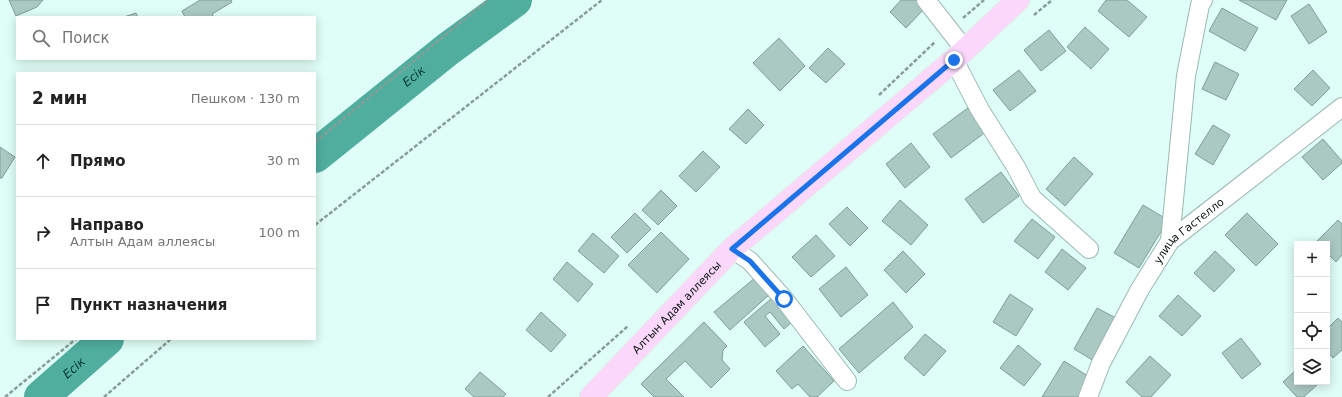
<!DOCTYPE html>
<html lang="ru">
<meta charset="utf-8">
<style>
body{margin:0;font-family:"DejaVu Sans",sans-serif;background:#f2f2f2;color:#222}
.controls{position:absolute;right:12px;bottom:12px;display:grid;overflow:hidden;border-radius:0px;box-shadow:0 2px 10px #0003}
.controls button{width:36px;height:36px;display:grid;place-items:center;padding:0;border:0;border-bottom:1px solid #e0e0e0;background:#fff;color:#222;font:20px sans-serif}
.stop{position:absolute;width:12px;height:12px;margin:-9px;border:3px solid #1a73e8;border-radius:50%;background:#fff}
.stop.end{background:#1a73e8;border-color:#fff;box-shadow:0 1px 4px #0008}
.list{margin:0;padding:0;list-style:none}
h2{display:flex;justify-content:space-between;align-items:center;height:52px;margin:0;padding:0 16px;font-size:17px}
h2 small{font-size:13px;font-weight:400;color:#767676}
.list li{display:grid;grid-template-columns:26px 1fr auto;gap:12px;align-items:center;box-sizing:border-box;height:72px;padding:0 16px;border-top:1px solid #e0e0e0}
.list b{display:block;font-size:15px;white-space:nowrap}
.list p{margin:0;font-size:13px;white-space:nowrap;color:#767676}
.list em{font-size:13px;font-style:normal;color:#767676}
.icon{flex:none;width:22px;height:22px;fill:none;stroke:currentColor;stroke-width:2;stroke-linecap:round;stroke-linejoin:round}
.map{position:relative;flex:none;width:1342px;height:397px;overflow:hidden}
.search{position:absolute;background:#fff;box-shadow:0 2px 10px #0003;left:16px;top:16px;width:300px;height:44px;display:flex;align-items:center;gap:10px;box-sizing:border-box;padding:0 14px;border-radius:0px;color:#767676;font-size:15px}
.panel{position:absolute;background:#fff;box-shadow:0 2px 10px #0003;left:16px;top:72px;width:300px;height:268px;border-radius:0px}
.map>svg:first-child{display:block}
.lines{fill:none;stroke-linecap:round;stroke-linejoin:round}
.river{stroke:#50ae9f;stroke-width:34}
.building{fill:#abc9c3;stroke:#819d98}
.minor-casing{stroke:#9cb9b3;stroke-width:20}
.major-casing{stroke:#e7e8e8;stroke-width:24}
.path{stroke:#879d98;stroke-width:2.5;stroke-dasharray:4 2;stroke-linecap:butt}
.minor{stroke:#fff;stroke-width:18}
.major{stroke:#fad7fb;stroke-width:22}
.route{stroke:#1a73e8;stroke-width:5}
.labels{text-anchor:middle;stroke-width:4;stroke-linejoin:round;paint-order:stroke}
.street-label{font-size:11px;fill:#0b1614;stroke:#fff}
.water-label{font-size:12px;font-style:italic;fill:#06342e;stroke:#fff}
</style>
<div class="map">
<svg width="1342" height="397" viewBox="0 0 1342 397">
<rect width="100%" height="100%" fill="#dffef7"/>
<g class="lines">
<g class="river">
<path id="s1" d="M315,156L448,49L515,0"/>
<path id="s2" d="M41,397L107,339"/>
</g>
</g>
<g class="building">
<path d="M9,0H43L37,7L16,16Z"/>
<path d="M200,0H231L232,2L212,14L214,17H185L182,11Z"/>
<path d="M901,0H916L925,8L906,28L890,12Z"/>
<path d="M1106,0H1127L1147,17L1129,37L1098,11Z"/>
<path d="M1239,0H1287L1276,20Z"/>
<path d="M1309,4L1327,32L1309,44L1291,16Z"/>
<path d="M1222,8L1258,28L1245,51L1209,31Z"/>
<path d="M136,13L138,17H124Z"/>
<path d="M1085,27L1109,49L1091,69L1067,47Z"/>
<path d="M1049,30L1066,51L1041,71L1024,50Z"/>
<path d="M779,38L805,66L780,91L753,63Z"/>
<path d="M828,48L845,64L826,83L809,68Z"/>
<path d="M1215,62L1239,74L1226,100L1202,89Z"/>
<path d="M1019,70L1036,91L1010,111L993,90Z"/>
<path d="M1313,70L1330,88L1312,106L1294,89Z"/>
<path d="M969,107L987,131L951,158L933,134Z"/>
<path d="M748,109L764,125L746,144L729,129Z"/>
<path d="M1213,125L1230,135L1213,165L1195,154Z"/>
<path d="M1323,139L1342,161V163L1323,180L1302,157Z"/>
<path d="M911,143L930,167L905,188L886,164Z"/>
<path d="M0,147L15,157L2,178H0Z"/>
<path d="M703,151L720,167L696,192L679,176Z"/>
<path d="M1074,157L1093,174L1065,206L1046,189Z"/>
<path d="M1001,172L1019,196L983,223L965,199Z"/>
<path d="M661,190L677,206L658,225L642,210Z"/>
<path d="M900,200L928,225L911,245L882,221Z"/>
<path d="M1143,205L1168,220L1139,268L1114,253Z"/>
<path d="M847,207L868,228L850,246L829,224Z"/>
<path d="M635,213L651,229L627,253L611,237Z"/>
<path d="M1247,213L1278,244L1256,266L1225,235Z"/>
<path d="M1032,219L1055,237L1038,259L1014,241Z"/>
<path d="M1338,220L1342,224V255L1336,262L1327,253V244H1318L1316,242Z"/>
<path d="M661,232L689,259L657,293L628,265Z"/>
<path d="M593,233L619,256L604,273L578,251Z"/>
<path d="M816,235L835,256L811,277L792,257Z"/>
<path d="M1062,249L1086,268L1068,290L1045,272Z"/>
<path d="M903,251L925,274L906,293L884,270Z"/>
<path d="M1215,251L1235,270L1214,292L1194,273Z"/>
<path d="M567,262L593,284L578,302L553,279Z"/>
<path d="M846,267L868,295L841,317L819,289Z"/>
<path d="M756,277L770,294L730,330L714,312Z"/>
<path d="M1010,294L1033,309L1016,336L993,322Z"/>
<path d="M1178,295L1201,316L1182,336L1159,316Z"/>
<path d="M772,298L792,322L784,329L770,312L765,316L780,334L765,347L744,322Z"/>
<path d="M893,302L913,327L859,373L839,349Z"/>
<path d="M1097,308L1118,319L1094,361L1074,349Z"/>
<path d="M541,312L566,335L551,352L526,330Z"/>
<path d="M1338,318L1342,322V350L1333,358L1327,351V329Z"/>
<path d="M704,322L727,346L723,350L722,360L730,369L711,388L685,361L666,379L684,397H654L641,384Z"/>
<path d="M925,334L946,351L924,376L904,358Z"/>
<path d="M1241,338L1261,364L1242,379L1222,353Z"/>
<path d="M1018,345L1041,364L1024,386L1000,368Z"/>
<path d="M803,346L834,381L817,397H810L798,384L792,389L776,371Z"/>
<path d="M1150,356L1171,375L1151,397H1142L1126,382Z"/>
<path d="M1064,361L1091,378L1080,397H1042Z"/>
<path d="M1297,369V382H1320L1304,397H1297L1283,382Z"/>
<path d="M480,372L506,394L503,397H474L465,389Z"/>
</g>
<g class="lines">
<g class="minor-casing">
<g id="minor">
<path d="M926,0L965,50"/>
<path d="M954,60L980,110L1016,167L1032,198L1089,249"/>
<path d="M1170,241L1186,76L1200,5L1203,0"/>
<path d="M732,249L750,261L784,299L847,381"/>
<path id="s3" d="M1088,397L1101,363L1140,289L1170,241L1342,107"/>
</g>
</g>
<g class="major-casing">
<g id="major">
<path id="s4" d="M591,397L732,249L954,60L1018,0"/>
</g>
</g>
<g class="path">
<path d="M1034,15L1052,0"/>
<path d="M963,18L984,0"/>
<path d="M879,95L935,42"/>
<path d="M315,142L488,0"/>
<path d="M315,225L602,0"/>
<path d="M5,397L76,339"/>
<path d="M104,397L171,339"/>
<path d="M548,397L628,326"/>
</g>
<use href="#minor" class="minor"/>
<use href="#major" class="major"/>
</g>
<g class="lines">
<path class="route" d="M784,299L750,261L732,249L954,60"/>
</g>
<g class="labels">
<g class="street-label">
<text dy="4" stroke="none"><textPath href="#s3" startOffset="197">улица Гастелло</textPath></text>
<text dy="4" stroke="none"><textPath href="#s4" startOffset="124">Алтын Адам аллеясы</textPath></text>
</g>
<g class="water-label">
<text dy="4" stroke="none"><textPath href="#s1" startOffset="127">Есік</textPath></text>
<text dy="4" stroke="none"><textPath href="#s2" startOffset="44">Есік</textPath></text>
</g>
</g>
</svg>
<div class="controls">
<button>+</button>
<button>−</button>
<button><svg class="icon" aria-label="locate" viewBox="0 0 24 24"><circle cx="12" cy="12" r="6"/><path d="M12 2v4M12 18v4M2 12h4M18 12h4"/></svg></button>
<button><svg class="icon" aria-label="layers" viewBox="0 0 24 24"><path d="M12 4l9 5-9 5-9-5zM3 14l9 5 9-5"/></svg></button>
</div>
<div class="stop" style="left:784px;top:299px"></div>
<div class="stop end" style="left:954px;top:60px"></div>
<div class="search"><svg class="icon" aria-label="search" viewBox="0 0 24 24"><circle cx="10" cy="10" r="6"/><path d="M15 15l6 6"/></svg>Поиск</div>
<section class="panel">
<h2>2 мин<small>Пешком · 130 m</small></h2>
<ul class="list">
<li><svg class="icon" aria-label="ahead" viewBox="0 0 24 24"><path d="M12 20V5M6 11l6-6 6 6"/></svg><div><b>Прямо</b></div><em>30 m</em></li>
<li><svg class="icon" aria-label="right" viewBox="0 0 24 24"><path d="M7 20v-9h11M14 6l5 5-5 5"/></svg><div><b>Направо</b><p>Алтын Адам аллеясы</p></div><em>100 m</em></li>
<li><svg class="icon" aria-label="arrive" viewBox="0 0 24 24"><path d="M6 21V4h12l-3 4 3 4H6"/></svg><div><b>Пункт назначения</b></div></li>
</ul>
</section>
</div>
